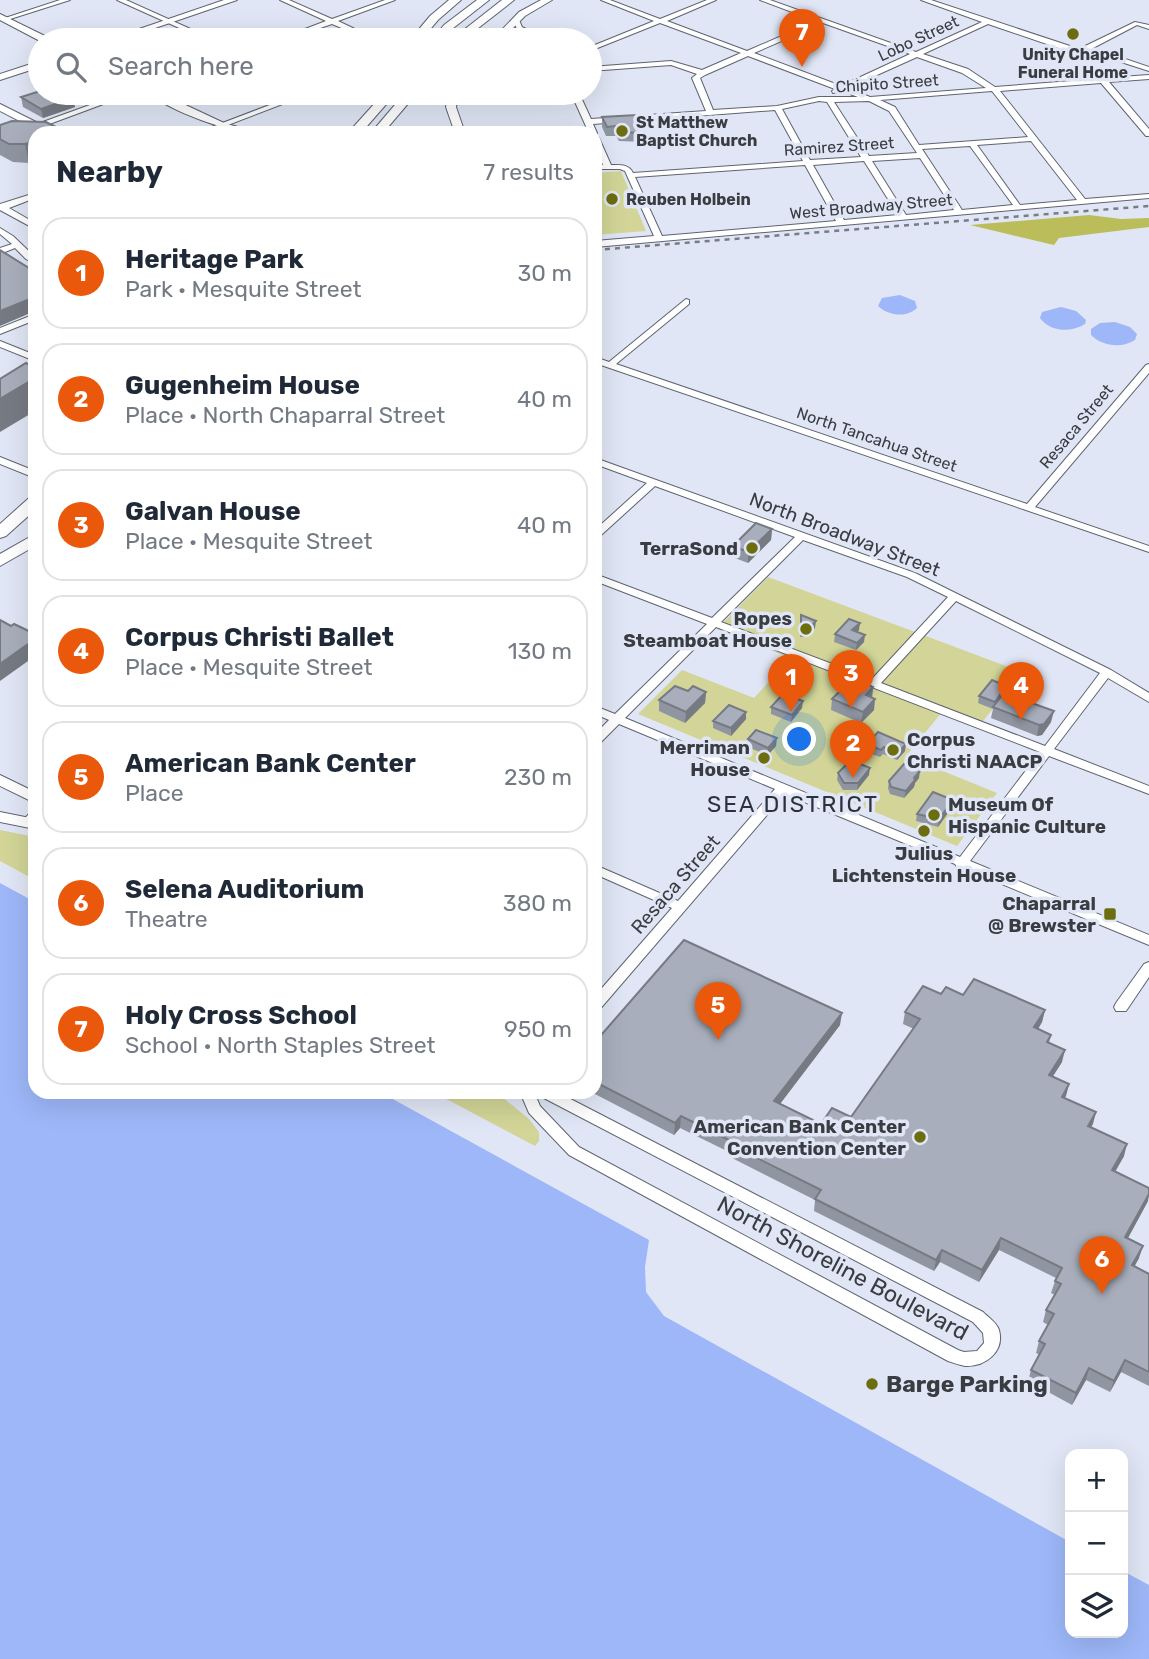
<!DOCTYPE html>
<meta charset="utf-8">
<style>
body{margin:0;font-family:Rubik,sans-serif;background:#f6f6f7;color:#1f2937}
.controls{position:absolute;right:21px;bottom:21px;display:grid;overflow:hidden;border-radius:14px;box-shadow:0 7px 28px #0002}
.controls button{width:63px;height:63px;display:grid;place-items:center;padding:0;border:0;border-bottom:2px solid #e0e1e3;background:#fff;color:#1f2937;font:35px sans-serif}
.you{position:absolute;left:800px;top:740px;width:24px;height:24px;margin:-18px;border:5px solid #fff;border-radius:50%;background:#1a73e8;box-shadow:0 0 0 10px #1a73e833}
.badge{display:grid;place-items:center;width:46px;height:46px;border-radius:50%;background:#ea580c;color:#fff;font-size:23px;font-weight:700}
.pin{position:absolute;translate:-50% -58px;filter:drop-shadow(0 2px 4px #0008)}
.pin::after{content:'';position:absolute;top:37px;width:24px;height:21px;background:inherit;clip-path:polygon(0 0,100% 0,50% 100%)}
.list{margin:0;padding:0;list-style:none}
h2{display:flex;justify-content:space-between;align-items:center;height:91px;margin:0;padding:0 28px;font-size:30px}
h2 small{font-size:23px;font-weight:400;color:#747a83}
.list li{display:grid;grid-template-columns:46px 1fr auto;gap:21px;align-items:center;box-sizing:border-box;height:112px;margin:0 14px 14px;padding:0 14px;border:2px solid #e0e1e3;border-radius:21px}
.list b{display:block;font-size:26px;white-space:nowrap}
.list p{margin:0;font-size:23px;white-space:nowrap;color:#747a83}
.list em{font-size:23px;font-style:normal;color:#747a83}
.icon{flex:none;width:38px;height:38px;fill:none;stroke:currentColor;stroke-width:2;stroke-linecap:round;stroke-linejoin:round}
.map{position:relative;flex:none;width:1149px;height:1659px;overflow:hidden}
.search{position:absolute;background:#fff;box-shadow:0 7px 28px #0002;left:28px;top:28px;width:574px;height:77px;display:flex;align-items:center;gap:18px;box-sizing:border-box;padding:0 24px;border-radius:38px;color:#747a83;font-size:26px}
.panel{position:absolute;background:#fff;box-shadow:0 7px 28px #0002;left:28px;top:126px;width:574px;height:973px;border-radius:21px}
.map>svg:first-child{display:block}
.green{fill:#d2d597}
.forest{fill:#babd5a}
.water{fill:#9db7f8}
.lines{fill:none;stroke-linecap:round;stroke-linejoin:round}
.minor-casing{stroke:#5e6470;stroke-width:2}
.major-casing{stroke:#5e6470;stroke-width:2}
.highway-casing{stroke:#5e6470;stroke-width:2}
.minor{fill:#fff;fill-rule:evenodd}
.major{fill:#fff;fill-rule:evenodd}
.highway{fill:#fff;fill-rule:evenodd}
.rail{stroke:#787c84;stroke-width:2.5;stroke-dasharray:5 5;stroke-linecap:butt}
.wall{fill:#9096a1}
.shaded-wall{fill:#767a83}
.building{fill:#a8aebb;stroke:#767a83;stroke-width:2}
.poi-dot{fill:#6c6d0e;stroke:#e0e6f5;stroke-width:2.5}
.labels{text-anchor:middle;stroke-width:7;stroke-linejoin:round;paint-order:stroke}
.far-street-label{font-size:16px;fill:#393c41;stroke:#e0e6f5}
.far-poi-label{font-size:16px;font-weight:bold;fill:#393c41;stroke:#e0e6f5;text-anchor:start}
.street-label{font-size:19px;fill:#393c41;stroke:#e0e6f5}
.poi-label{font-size:19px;font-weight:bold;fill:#393c41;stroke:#e0e6f5;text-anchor:end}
.quarter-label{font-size:23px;letter-spacing:2px;fill:#2c313c;stroke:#e0e6f5}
.near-street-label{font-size:23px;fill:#393c41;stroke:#e0e6f5}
.near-poi-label{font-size:23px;font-weight:bold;fill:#393c41;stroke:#e0e6f5;text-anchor:start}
</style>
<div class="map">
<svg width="1149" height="1659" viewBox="0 0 1149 1659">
<rect width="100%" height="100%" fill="#e0e6f5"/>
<g class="green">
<path d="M621,171L646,231L595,235V173Z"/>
<path d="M768,577L1022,672L980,725L943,711L906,756L997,793L957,846L638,714L682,670L754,698L791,658L717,629Z"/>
<path d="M0,830L35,837V880L0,861Z"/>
<path d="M433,1092H496L529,1119L539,1132V1141L535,1146Z"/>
</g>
<path class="forest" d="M1089,215L1121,219L1149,218V227L1059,238L1054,245L970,225Z"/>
<g class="water">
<path d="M900,295L915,301L917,308C906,318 889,316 878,306L882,298Z"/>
<path d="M1061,307L1076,311L1086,320L1085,324C1071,333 1050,332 1040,318L1042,312Z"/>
<path d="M1115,322L1130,327L1137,334L1135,340C1121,349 1102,346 1091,335V329L1100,323Z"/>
<path d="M0,883L35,902V1092H380L649,1240L645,1267L646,1292L664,1316L1070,1542V1633H1123V1571L1149,1585V1659H0Z"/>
</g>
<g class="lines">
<g class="minor-casing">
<g id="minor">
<path d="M60,0H70L7,20L2,19Z"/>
<path d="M117,0H126L215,40H206Z"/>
<path d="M280,0H289L332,19L385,0H395L338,21L378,40H370L332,24L285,40H276L326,21Z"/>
<path d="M601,0H610L660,19L707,0H716L667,21L747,51L816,21L760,0H770L916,52L982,22L921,0H931L1079,49L1135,22L1149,25V29L1137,25L1093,48L1149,67V71L1087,51L1083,53L1105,78L1149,75V79L1109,82L1149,129V136H1146L1101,83L1000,91L1085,199L1149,194V198L595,247V241L654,236L625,171L620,169H595V165H603L595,146V136L599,138L611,165C620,165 629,164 633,173L803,161L775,110L593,124L597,133L595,135V133H589L571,93H579L591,119L706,111L692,78L697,74L671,65L590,71V67L671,61L702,70L741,53L660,23L590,51V47L654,21ZM823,23L910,54L841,86L754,53ZM988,24L1076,54L1098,79L995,87L968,69L923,54ZM748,56L835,89L832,91L833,93L842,91L858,97H819L777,106L713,110L700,78L705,75ZM917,57L962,73L986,88L870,97L848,88ZM992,91L1028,137L919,145L895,107L880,100ZM819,101L827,102L861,157L810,160L782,109ZM869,101L889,111L917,153L869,156L834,102ZM1031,141L1077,200L1020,205L977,145ZM970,146L1013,205L962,210L922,149ZM920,158L954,210L906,215L872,161ZM864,161L898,215L844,220L813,165ZM805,165L836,221L662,236L635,177Z"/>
<path d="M516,18L519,20L522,27L540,36V38L516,37L496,39V37L498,36L516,33L525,34L517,29L513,20Z"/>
<path d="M123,93H133L36,129L29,127Z"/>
<path d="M301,93H311L207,133H196Z"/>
<path d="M321,93H331L339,97L335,99Z"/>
<path d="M473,93H483L453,106L446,104Z"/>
<path d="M35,193V198L9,208L35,223V229L0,210V204Z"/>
<path d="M0,228L13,236L35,257V264L26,259L15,248L0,254V248L12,244L0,234Z"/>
<path d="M686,299L689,300V304L616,364L1027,504L1146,365L1149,364V373L1035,507L1149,546V552L595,363V357L609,362Z"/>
<path d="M35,314V320L0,334V328Z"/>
<path d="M0,341L35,355V361L0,347Z"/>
<path d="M0,457L35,471V478L0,464Z"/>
<path d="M595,458L915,573L1111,670L1149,693V702L1108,678L1054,749L1149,786V794L1049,756L970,861L1149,935V945L963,868L957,867L955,864L785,794L600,1009L595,1010V996L672,908L595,874V865L678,901L775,789L619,724L599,744L595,745V734L609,720L595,714V706L615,714L707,624L595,581V574L712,618L795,537L655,486L599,537L595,538V530L647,483L595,464ZM803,540L907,577L948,597L872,679L721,622ZM956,601L1100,673L1045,746L881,683ZM716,627L1040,752L960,857L625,718Z"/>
<path d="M35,811V822L27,826L23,825L21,822L31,812Z"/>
<path d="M1149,962V977L1126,1011H1116L1114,1007L1116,1003L1144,964Z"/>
<path d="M520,1092H534L540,1106L579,1147L958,1350L964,1352L977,1351L984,1343L983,1333L973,1322L540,1096L538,1092H557L983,1312C988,1317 997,1323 999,1330C1005,1352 985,1367 965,1366C960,1365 954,1363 948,1361L569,1155L529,1113Z"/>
</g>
</g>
<g class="major-casing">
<g id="major">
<path d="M224,0H237L120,40H107Z"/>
<path d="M541,0H552L525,16L501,40H492L519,12Z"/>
<path d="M0,14L49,38L51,40L40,41L0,20Z"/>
<path d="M40,61V67L0,80V74Z"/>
<path d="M148,93H160L224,123L258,133C228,133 171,111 148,93Z"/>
<path d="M448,93H458L456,107L465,133H455L446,107Z"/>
<path d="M0,104L54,131L56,133H43L0,111Z"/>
<path d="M0,775L35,792V803L0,786Z"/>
<path d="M0,812L35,819V829L0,822Z"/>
</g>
</g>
<g class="highway-casing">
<g id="highway">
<path d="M449,0H461L438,20L421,40H410L430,16Z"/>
<path d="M477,0H489L452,29L443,40H432L444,25Z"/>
<path d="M502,0H514L463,40H451Z"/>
<path d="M384,93H396L361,133H348Z"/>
<path d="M405,93H417L383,133H371Z"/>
<path d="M35,496V510L6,536L0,538V524L29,498Z"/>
<path d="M35,534V546L0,566V554Z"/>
</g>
</g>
<use href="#minor" class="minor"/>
<use href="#major" class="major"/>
<use href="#highway" class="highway"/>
<path class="rail" d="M595,250L1149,206"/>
</g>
<g class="wall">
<path d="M21,97L73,98L75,107L43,118L23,107Z"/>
<path d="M602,117L645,133V142L619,141L616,136H606L602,127Z"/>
<path d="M0,125L63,133L29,163L13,162L0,155Z"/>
<path d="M772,529L771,540L748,563L732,557L733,546Z"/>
<path d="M801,615L815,628L807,637H800Z"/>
<path d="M859,630L857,632L864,642L856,650L834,642L835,634Z"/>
<path d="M873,687L872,697L874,710L861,723L831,710L832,699L855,691Z"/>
<path d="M688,691L706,692L705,703L685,723L659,711V700Z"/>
<path d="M1005,693L1051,722L1042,735L1037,736L991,718L993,709L978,703L979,696Z"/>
<path d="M771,707L802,708L791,722L771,714Z"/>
<path d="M746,712V719L731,736L713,728V721Z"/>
<path d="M748,739L776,746L768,755L747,747Z"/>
<path d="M867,744L905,751L897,760L883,754L880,757L866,752Z"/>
<path d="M838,773L869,775L857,790H843L837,780Z"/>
<path d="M919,778L915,783L914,787L904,798L890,794L888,788L889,781Z"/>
<path d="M953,800L952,807L938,827L916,821L917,814Z"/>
<path d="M941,994L963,995L1045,1010L1042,1022L1038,1029L1051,1035L1049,1043L1062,1062L1053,1076L1069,1084L1065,1098L1096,1112L1091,1127L1124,1156L1115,1172L1148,1201L1128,1238L1139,1258L1134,1266L1149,1273V1386L1121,1372L1110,1392L1086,1380L1072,1405L1028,1381L1031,1370L1040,1355L1036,1353L1039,1341L1048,1325L1043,1322L1046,1310L1055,1295L1051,1293L1056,1278L999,1250L979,1282L940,1262L934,1271L814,1211L815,1200L730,1157L731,1153L680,1128L674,1135L591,1092H595V1042L840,1025L780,1104L821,1124L851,1117L914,1029L903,1024L905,1012Z"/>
</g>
<g class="shaded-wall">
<path d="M73,98L75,107L43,118L41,109Z"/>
<path d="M35,141V160L29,163L25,144Z"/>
<path d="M35,297V311L0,326V311Z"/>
<path d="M35,378V411L0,432V399Z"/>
<path d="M772,529L771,540L748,563V552Z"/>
<path d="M816,621L815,628L807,637L808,630Z"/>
<path d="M860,623L859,630L851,638L852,630Z"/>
<path d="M865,635L864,642L856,650L857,643Z"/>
<path d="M35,639V656L0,681V664Z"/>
<path d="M1006,686L1005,693L993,709L995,702Z"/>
<path d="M873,687L872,698L866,695Z"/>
<path d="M706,692L705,703L685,723L686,712Z"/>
<path d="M875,699L874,710L861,723L863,712Z"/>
<path d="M803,701L802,708L791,722L792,715Z"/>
<path d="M1054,711L1051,722L1042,735L1037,736L1039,725Z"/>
<path d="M746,712V719L731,736V728Z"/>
<path d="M777,738L776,746L768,755V748Z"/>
<path d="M906,744L905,751L897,760L898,753Z"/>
<path d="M870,768L869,775L857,790L858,783Z"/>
<path d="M920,771L919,778L915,783L914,787L904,798L906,791L914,778Z"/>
<path d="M953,800L952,807L938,827L939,819Z"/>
<path d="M1045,1010L1042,1022L1032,1039L1034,1027Z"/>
<path d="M842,1013L840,1025L773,1113L774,1101Z"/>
<path d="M1065,1050L1062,1062L1046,1087L1049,1075Z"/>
<path d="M1069,1084L1066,1096L1058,1109L1062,1097Z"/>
<path d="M1096,1112L1093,1124L1085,1138L1088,1126Z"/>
<path d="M681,1116L680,1128L674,1135L675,1123Z"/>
<path d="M1127,1144L1124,1156L1109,1182L1112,1170Z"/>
<path d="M1149,1194L1148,1201L1122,1249L1125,1237Z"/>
<path d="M1001,1238L999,1250L979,1282L982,1270Z"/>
<path d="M1143,1246L1139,1258L1129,1277L1132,1265Z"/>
<path d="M942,1250L940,1262L934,1271L936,1260Z"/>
<path d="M1125,1360L1121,1372L1110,1392L1114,1381Z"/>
<path d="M1089,1368L1086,1380L1072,1405L1076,1393Z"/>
</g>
<g class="building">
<path d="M40,91V93H64L73,98L41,109L21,97Z"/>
<path d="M637,115L645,133L619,132L616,126L607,127L602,117Z"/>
<path d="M12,121L46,122L62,130L55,133H35V141L25,144H9L0,139V125Z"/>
<path d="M0,250L29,268L35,266V297L0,311Z"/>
<path d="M26,363L35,367V378L0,399V379Z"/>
<path d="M756,523L772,529L748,552L733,546Z"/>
<path d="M801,615L816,621L808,630H801Z"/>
<path d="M849,619L860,623L852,630L865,635L857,643L835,634Z"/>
<path d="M0,620L11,626L14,624L35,634V639L0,664Z"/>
<path d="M992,680L1006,686L995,702L979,696Z"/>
<path d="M863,682L873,687L866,695L875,699L863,712L832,699L844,687L855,691Z"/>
<path d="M675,686L688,691L693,686L706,692L686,712L659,700Z"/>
<path d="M1004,693L1054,711L1044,724L1039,725L993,707Z"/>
<path d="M783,694L803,701L792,715L771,707Z"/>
<path d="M729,705L746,712L731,728L713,721Z"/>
<path d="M756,730L777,738L768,748L748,739Z"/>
<path d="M878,732L906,744L898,753L884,747L881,750L867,744Z"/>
<path d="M851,760L870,768L858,783H844L838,773Z"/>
<path d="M904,764L920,771L914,778L915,780L906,791L891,787L889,781Z"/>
<path d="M933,792L953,800L939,819L917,814Z"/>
<path d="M684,940L842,1013L774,1101L821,1124L832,1108L851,1117L920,1019L905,1012L923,986L941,994L946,987L963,995L974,979L1045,1010L1034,1027L1051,1035L1047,1042L1065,1050L1049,1075L1069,1084L1062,1097L1096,1112L1088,1126L1127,1144L1112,1170L1149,1188V1194L1125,1237L1143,1246L1132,1265L1149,1274V1372L1125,1360L1114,1381L1089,1368L1076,1393L1031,1370L1045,1344L1039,1341L1054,1314L1046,1310L1061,1284L1055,1281L1062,1268L1001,1238L982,1270L942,1250L936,1260L815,1199L821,1190L731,1145L733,1142L681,1116L675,1123L595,1082V1042Z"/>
</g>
<g class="poi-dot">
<circle cx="1073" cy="34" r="7"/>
<circle cx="622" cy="131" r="7"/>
<circle cx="612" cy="199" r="7"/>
<circle cx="752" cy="548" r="7"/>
<circle cx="806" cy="629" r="7"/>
<circle cx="893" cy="750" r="7"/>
<circle cx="764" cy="758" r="7"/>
<circle cx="934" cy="815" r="7"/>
<circle cx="924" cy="831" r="7"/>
<rect x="1103" y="907" width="14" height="14" rx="3.5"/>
<circle cx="920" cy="1137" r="7"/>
<circle cx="872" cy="1384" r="7"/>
</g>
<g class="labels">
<g class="far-street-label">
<text transform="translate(918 38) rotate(-25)" y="6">Lobo Street</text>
<text transform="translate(887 83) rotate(-4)" y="6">Chipito Street</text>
<text transform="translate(839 146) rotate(-4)" y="6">Ramirez Street</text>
<text transform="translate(871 206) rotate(-5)" y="6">West Broadway Street</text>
<text transform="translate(1076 426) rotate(-50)" y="6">Resaca Street</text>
<text transform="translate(877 439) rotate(19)" y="6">North Tancahua Street</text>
</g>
<g class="far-poi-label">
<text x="1073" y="60" text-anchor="middle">Unity Chapel<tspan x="1073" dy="18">Funeral Home</tspan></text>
<text x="636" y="128">St Matthew<tspan x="636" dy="18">Baptist Church</tspan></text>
<text x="626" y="205">Reuben Holbein</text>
</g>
<g class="street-label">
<text transform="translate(845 534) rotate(21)" y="7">North Broadway Street</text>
<text transform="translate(675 884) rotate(-49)" y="7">Resaca Street</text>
</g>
<g class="poi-label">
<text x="738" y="555">TerraSond</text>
<text x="792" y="625">Ropes<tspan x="792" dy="22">Steamboat House</tspan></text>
<text x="907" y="746" text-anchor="start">Corpus<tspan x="907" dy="22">Christi NAACP</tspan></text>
<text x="750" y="754">Merriman<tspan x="750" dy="22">House</tspan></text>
<text x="948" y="811" text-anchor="start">Museum Of<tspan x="948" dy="22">Hispanic Culture</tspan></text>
<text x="924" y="860" text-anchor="middle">Julius<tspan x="924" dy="22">Lichtenstein House</tspan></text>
<text x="1096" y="910">Chaparral<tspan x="1096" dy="22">@ Brewster</tspan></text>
<text x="906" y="1133">American Bank Center<tspan x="906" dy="22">Convention Center</tspan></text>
</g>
<g class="quarter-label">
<text x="793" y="812">SEA DISTRICT</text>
</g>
<g class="near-street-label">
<text transform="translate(843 1268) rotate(28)" y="8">North Shoreline Boulevard</text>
</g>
<g class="near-poi-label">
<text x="886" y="1392">Barge Parking</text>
</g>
</g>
</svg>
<div class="controls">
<button>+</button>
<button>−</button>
<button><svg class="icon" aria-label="layers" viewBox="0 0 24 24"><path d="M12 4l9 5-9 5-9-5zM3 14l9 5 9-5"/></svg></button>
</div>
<div class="you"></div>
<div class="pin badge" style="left:791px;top:712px">1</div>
<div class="pin badge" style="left:853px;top:778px">2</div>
<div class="pin badge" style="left:851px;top:708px">3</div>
<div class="pin badge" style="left:1021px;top:720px">4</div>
<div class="pin badge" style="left:718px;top:1040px">5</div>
<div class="pin badge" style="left:1102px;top:1294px">6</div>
<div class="pin badge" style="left:802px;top:67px">7</div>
<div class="search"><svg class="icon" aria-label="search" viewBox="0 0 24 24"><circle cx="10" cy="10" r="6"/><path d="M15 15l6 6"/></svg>Search here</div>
<section class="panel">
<h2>Nearby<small>7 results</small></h2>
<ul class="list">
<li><span class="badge">1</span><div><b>Heritage Park</b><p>Park · Mesquite Street</p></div><em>30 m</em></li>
<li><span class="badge">2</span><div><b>Gugenheim House</b><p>Place · North Chaparral Street</p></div><em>40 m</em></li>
<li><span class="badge">3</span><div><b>Galvan House</b><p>Place · Mesquite Street</p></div><em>40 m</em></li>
<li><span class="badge">4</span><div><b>Corpus Christi Ballet</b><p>Place · Mesquite Street</p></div><em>130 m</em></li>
<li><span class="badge">5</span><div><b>American Bank Center</b><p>Place</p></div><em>230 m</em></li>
<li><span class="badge">6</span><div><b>Selena Auditorium</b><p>Theatre</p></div><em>380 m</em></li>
<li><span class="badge">7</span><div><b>Holy Cross School</b><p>School · North Staples Street</p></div><em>950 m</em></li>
</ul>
</section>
</div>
